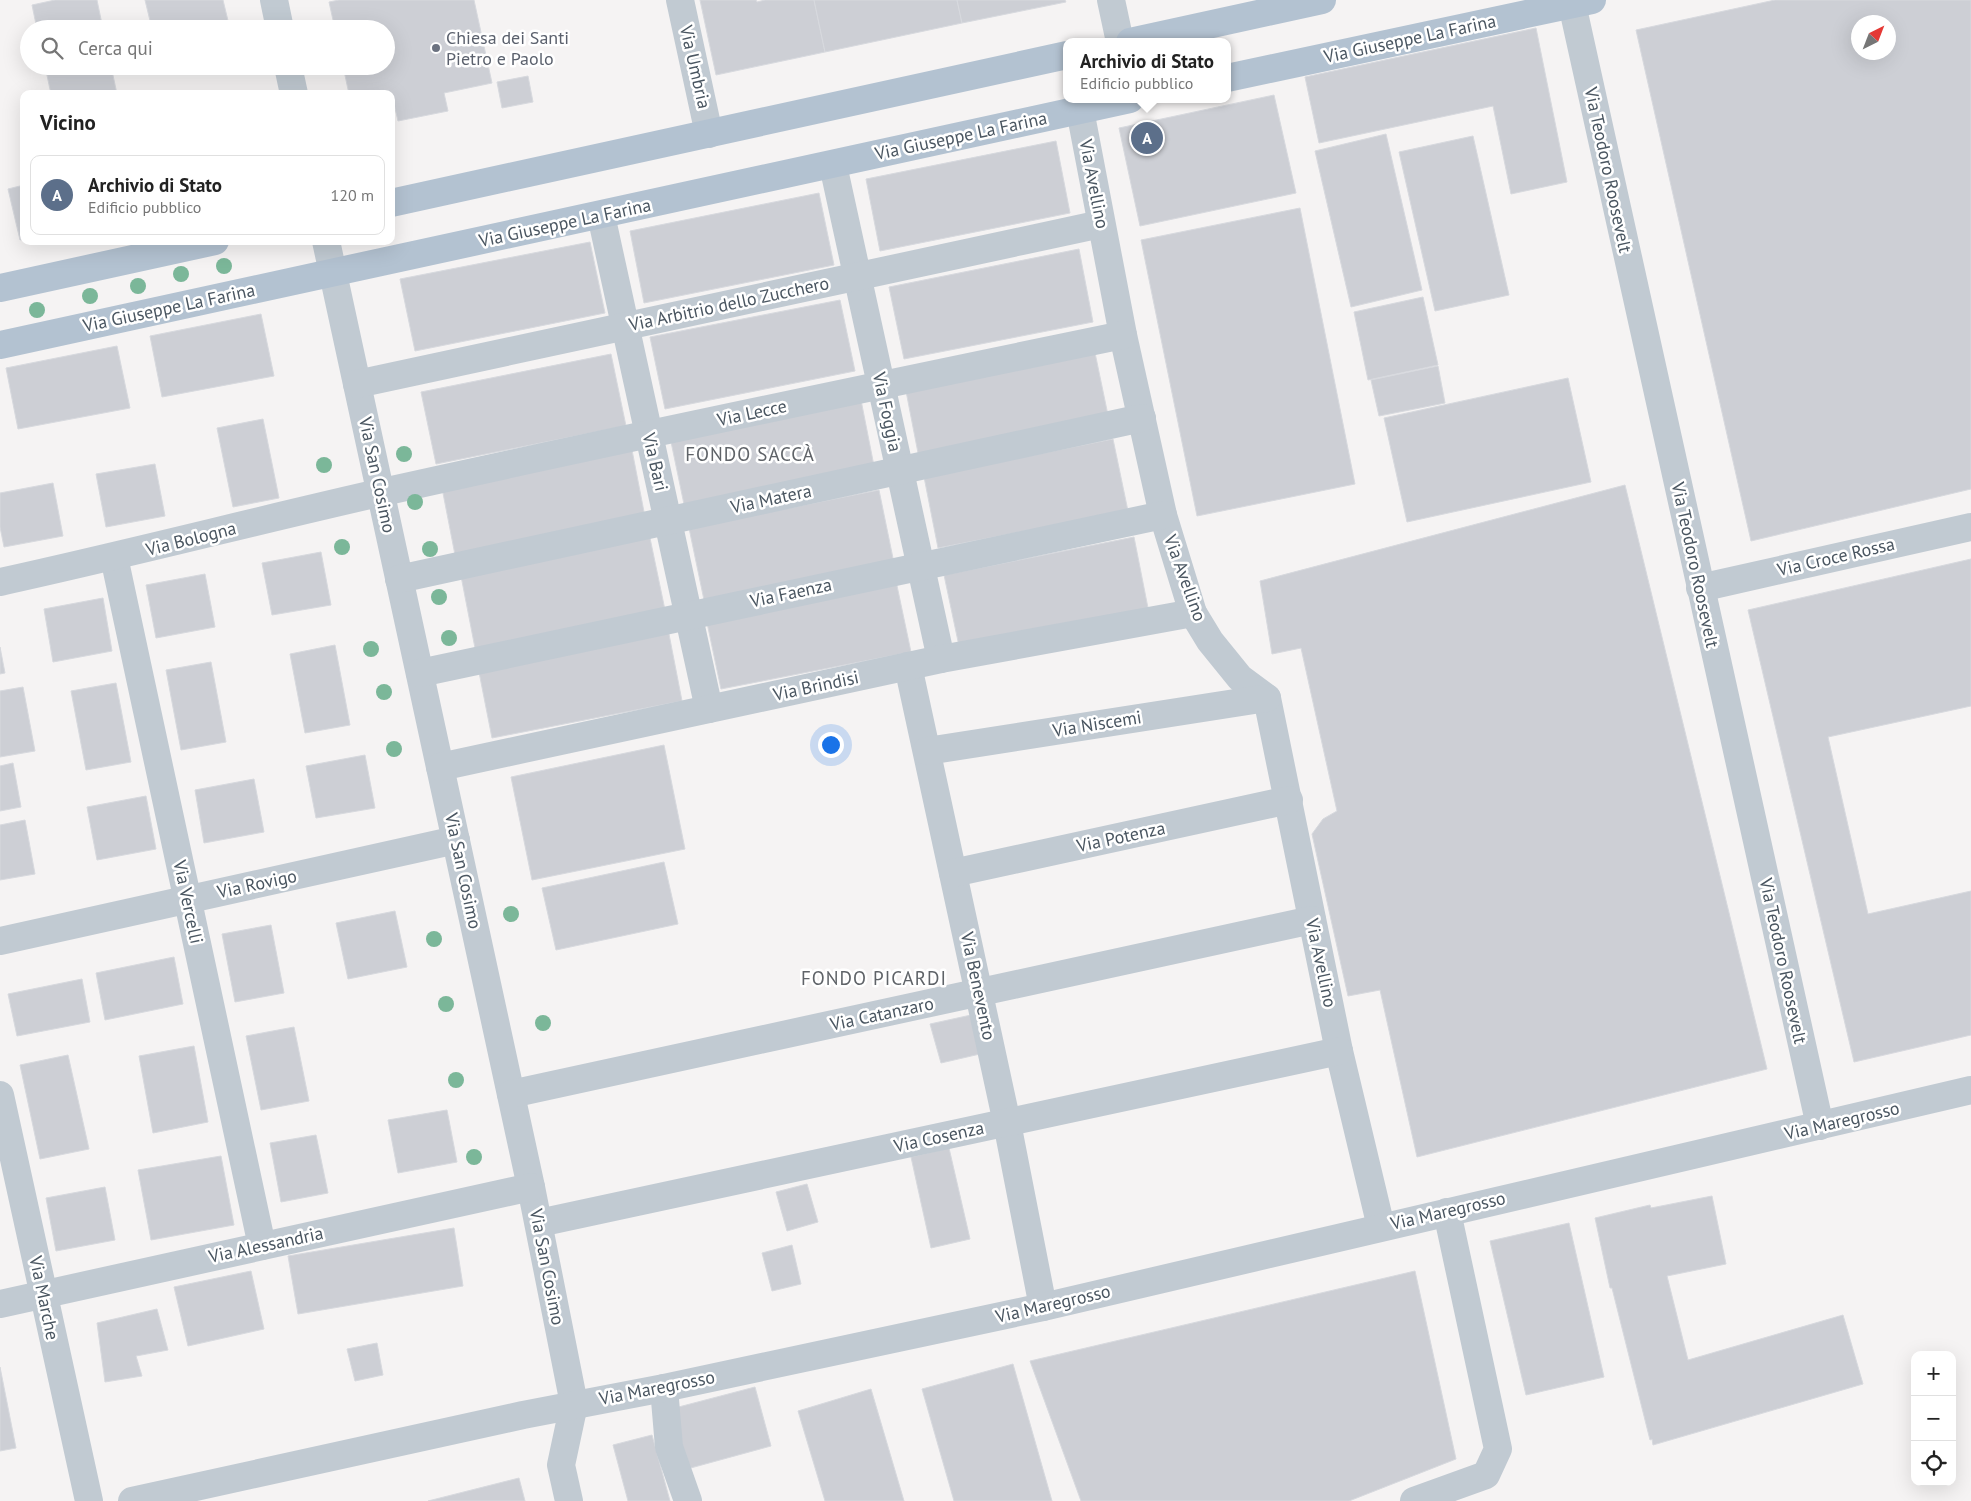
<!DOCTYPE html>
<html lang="it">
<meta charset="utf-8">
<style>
body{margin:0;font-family:"PT Sans",sans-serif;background:#f2f2f2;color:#222}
.controls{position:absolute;right:15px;bottom:15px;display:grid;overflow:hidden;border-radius:10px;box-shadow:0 5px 20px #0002}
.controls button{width:45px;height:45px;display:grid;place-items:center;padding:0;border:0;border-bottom:1px solid #e0e0e0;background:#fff;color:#222;font:25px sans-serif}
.compass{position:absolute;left:1851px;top:15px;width:45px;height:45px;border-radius:50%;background:#fff;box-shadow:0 5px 20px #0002;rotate:42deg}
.you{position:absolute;left:830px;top:744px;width:18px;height:18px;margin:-12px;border:4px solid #fff;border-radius:50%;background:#1a73e8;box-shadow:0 0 0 8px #1a73e833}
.badge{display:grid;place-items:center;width:32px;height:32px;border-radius:50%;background:#d93025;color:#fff;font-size:16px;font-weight:700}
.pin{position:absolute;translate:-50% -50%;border:2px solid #fff;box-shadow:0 1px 5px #0006}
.popup{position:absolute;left:1063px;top:38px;width:168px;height:65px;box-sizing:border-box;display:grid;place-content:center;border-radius:10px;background:#fff;filter:drop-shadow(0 1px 4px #0005);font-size:16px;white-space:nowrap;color:#767676}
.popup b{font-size:19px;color:#222}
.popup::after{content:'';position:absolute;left:50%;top:100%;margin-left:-10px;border:10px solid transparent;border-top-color:#fff}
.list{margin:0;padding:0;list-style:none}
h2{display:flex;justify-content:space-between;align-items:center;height:65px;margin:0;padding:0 20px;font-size:21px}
h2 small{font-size:16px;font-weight:400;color:#767676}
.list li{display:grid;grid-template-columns:32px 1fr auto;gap:15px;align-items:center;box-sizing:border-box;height:80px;margin:0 10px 10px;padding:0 10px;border:1px solid #e0e0e0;border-radius:10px}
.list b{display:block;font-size:19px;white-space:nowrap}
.list p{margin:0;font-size:16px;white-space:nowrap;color:#767676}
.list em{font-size:16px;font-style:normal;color:#767676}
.icon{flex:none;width:28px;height:28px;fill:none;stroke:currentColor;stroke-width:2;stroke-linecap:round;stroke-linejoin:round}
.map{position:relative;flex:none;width:1971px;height:1501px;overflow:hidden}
.search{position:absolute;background:#fff;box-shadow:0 5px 20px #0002;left:20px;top:20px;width:375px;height:55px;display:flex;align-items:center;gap:12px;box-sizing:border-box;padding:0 18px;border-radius:28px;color:#767676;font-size:19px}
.panel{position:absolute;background:#fff;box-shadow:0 5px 20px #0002;left:20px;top:90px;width:375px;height:155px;border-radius:10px}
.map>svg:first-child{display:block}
.building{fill:#cdcfd5;stroke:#d7d9de;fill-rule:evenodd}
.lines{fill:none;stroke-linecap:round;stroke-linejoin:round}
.minor{stroke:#c1cad2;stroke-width:28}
.major{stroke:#b3c2d1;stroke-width:28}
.tree{fill:#7bb799}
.worship-dot{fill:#6b7280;stroke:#fff;stroke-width:2}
.labels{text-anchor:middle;stroke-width:5;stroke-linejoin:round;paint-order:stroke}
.worship-label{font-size:18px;fill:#5b616d;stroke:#fff;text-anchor:start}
.street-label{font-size:18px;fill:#4a5661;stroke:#fff}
.neighbourhood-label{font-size:19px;letter-spacing:1px;fill:#5f6368;stroke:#fff}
</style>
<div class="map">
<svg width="1971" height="1501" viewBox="0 0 1971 1501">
<rect width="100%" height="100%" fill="#f5f3f3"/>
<g class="building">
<path d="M55,0H97L103,29H37L32,5Z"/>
<path d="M145,0H223L230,29H152Z"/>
<path d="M339,0H474L492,83L444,93L448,111L398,121L394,104H391V94H349L343,66H386V29H335L329,2Z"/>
<path d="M700,0H756L757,2L765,0H814L825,52L716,75Z"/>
<path d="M814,0H957L962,23L825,52Z"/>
<path d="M957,0H1065L1066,2L962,23Z"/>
<path d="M1775,0H1971V489L1751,541L1636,30ZM1858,22H1888V52H1858Z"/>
<path d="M1536,28L1567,182L1511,194L1493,106L1319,143L1305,77Z"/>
<path d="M45,66H111L117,94H51Z"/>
<path d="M528,76L533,102L502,108L497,82Z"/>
<path d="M1274,95L1296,193L1140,226L1119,128Z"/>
<path d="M1386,134L1422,290L1351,307L1315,151Z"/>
<path d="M1473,136L1509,295L1435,311L1399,152Z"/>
<path d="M1056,141L1070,213L880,251L866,179Z"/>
<path d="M24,185V239L20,240L8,189Z"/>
<path d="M819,193L834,265L644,303L630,231Z"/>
<path d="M1300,208L1355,484L1197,516L1141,240Z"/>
<path d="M590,242L605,313L415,351L400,279Z"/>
<path d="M1079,249L1093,322L904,359L889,287Z"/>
<path d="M1423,297L1438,365L1368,380L1354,312Z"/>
<path d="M840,300L855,371L665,409L650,337Z"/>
<path d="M261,314L274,376L162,397L150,336Z"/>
<path d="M117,346L130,408L18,429L6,368Z"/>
<path d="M1094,348L1109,420L919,458L905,386Z"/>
<path d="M611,354L626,426L436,464L421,392Z"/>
<path d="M1438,366L1445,403L1379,416L1371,380Z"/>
<path d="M1568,378L1591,482L1407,522L1384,418Z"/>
<path d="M861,400L875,471L685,509L670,437Z"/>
<path d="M263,419L279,498L233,507L217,428Z"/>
<path d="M1113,439L1128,511L938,548L924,477Z"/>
<path d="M632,450L646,522L456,560L442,488Z"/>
<path d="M155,464L165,516L106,527L96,474Z"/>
<path d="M53,483L63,536L4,547L0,527V493Z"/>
<path d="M1625,485L1767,1069L1417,1157L1380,990L1348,996L1312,834L1323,819L1337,811L1301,648L1272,654L1260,581Z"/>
<path d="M879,490L894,563L704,600L689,528Z"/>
<path d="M1134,537L1148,608L959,646L944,575Z"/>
<path d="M650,538L665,610L475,648L461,576Z"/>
<path d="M321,552L331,605L272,615L262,563Z"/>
<path d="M1971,559V706L1828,737L1868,914L1971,891V1035L1854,1062L1748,610Z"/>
<path d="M205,574L215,627L156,638L146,585Z"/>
<path d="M896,581L911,652L721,689L706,618Z"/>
<path d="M103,598L112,651L53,662L44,609Z"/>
<path d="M668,629L682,701L492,738L478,667Z"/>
<path d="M335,645L350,725L305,733L290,654Z"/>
<path d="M0,647L5,673L0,674Z"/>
<path d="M211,662L226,742L181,750L166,670Z"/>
<path d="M116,683L131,762L86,770L71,691Z"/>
<path d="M23,687L35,751L0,757V691Z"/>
<path d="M664,745L685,849L532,880L511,777Z"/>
<path d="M365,755L375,808L316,818L306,766Z"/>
<path d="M13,763L21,807L0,811V766Z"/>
<path d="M254,779L264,832L204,843L195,790Z"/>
<path d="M146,796L156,849L97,860L87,807Z"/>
<path d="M25,820L35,874L0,880V825Z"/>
<path d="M664,862L678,924L556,950L542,888Z"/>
<path d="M395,911L407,967L348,979L336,923Z"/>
<path d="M271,925L284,993L235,1002L222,934Z"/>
<path d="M174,957L183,1004L105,1020L96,973Z"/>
<path d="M82,979L90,1022L17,1036L8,994Z"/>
<path d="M971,1015L980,1054L941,1063L930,1024Z"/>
<path d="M294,1027L309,1101L261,1110L246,1036Z"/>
<path d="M194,1046L208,1122L153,1133L139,1056Z"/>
<path d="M68,1055L89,1149L40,1159L20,1065Z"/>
<path d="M447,1110L457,1162L398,1173L388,1120Z"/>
<path d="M316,1135L328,1193L281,1202L270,1143Z"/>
<path d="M949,1148L970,1239L931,1248L911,1157Z"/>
<path d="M221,1156L234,1225L151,1240L138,1170Z"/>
<path d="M807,1184L818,1222L787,1231L776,1192Z"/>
<path d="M105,1187L115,1240L56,1251L46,1198Z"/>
<path d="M1712,1196L1726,1264L1667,1276L1688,1360L1843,1315L1863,1384L1653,1445L1652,1439L1650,1440L1612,1288H1610L1595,1218L1650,1205L1651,1208Z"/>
<path d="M1569,1223L1604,1377L1526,1395L1490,1241Z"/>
<path d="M454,1228L463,1286L298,1314L288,1256Z"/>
<path d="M792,1245L801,1284L772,1291L762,1253Z"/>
<path d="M251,1271L264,1329L188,1346L174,1287Z"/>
<path d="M1415,1271L1456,1459L1349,1501H1081L1030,1361Z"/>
<path d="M157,1309L168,1350L136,1356L142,1376L105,1382L97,1323Z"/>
<path d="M377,1343L383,1375L355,1381L347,1349Z"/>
<path d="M1013,1364L1052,1501H954L922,1389Z"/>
<path d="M0,1367L16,1448L0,1451Z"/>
<path d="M755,1387L771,1446L687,1469L671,1409Z"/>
<path d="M871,1389L904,1501H825L798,1411Z"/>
<path d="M652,1435L670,1501H628L613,1445Z"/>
<path d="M519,1478L525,1501H428Z"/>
</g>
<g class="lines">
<g class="minor">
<path d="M274,0L280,29"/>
<path d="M680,0L709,134"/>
<path d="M1111,0L1120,42"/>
<path d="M1572,4L1820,1126"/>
<path d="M288,66L294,94"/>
<path d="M1080,110L1123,335L1163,515L1193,613L1210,641L1240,678L1267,698L1339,1051L1381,1227"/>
<path d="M833,165L941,659"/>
<path d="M601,215L709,709"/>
<path d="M326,241L531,1187L574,1404L561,1465L569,1501"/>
<path d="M357,384L1101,224"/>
<path d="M114,557L262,1246"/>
<path d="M399,579L1142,418"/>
<path d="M0,582C128,554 255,521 383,492C629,437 876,386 1123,335"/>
<path d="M1700,588L1971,527"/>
<path d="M908,666L1007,1123L1043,1307"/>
<path d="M420,673L1163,515"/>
<path d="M927,751L1267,698"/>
<path d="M440,767L941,659L1193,613"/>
<path d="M953,873L1289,800"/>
<path d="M0,941L456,840"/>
<path d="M511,1094L1312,920"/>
<path d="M0,1095L89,1501"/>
<path d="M539,1223L1339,1051"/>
<path d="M0,1304L531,1187"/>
<path d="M664,1388L669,1447L688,1501"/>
<path d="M132,1501L523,1415L664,1388L1043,1307L1971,1090"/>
<path d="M1414,1501L1486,1475L1498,1449L1447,1212"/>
</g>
<g class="major">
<path d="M1130,42L1322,0"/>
<path d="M1227,78L1592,0"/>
<path d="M391,203L1067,55"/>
<path d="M0,288L215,241"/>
<path d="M0,345L1130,99"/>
</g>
</g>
<g class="tree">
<circle cx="224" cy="266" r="8"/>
<circle cx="181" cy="274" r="8"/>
<circle cx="138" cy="286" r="8"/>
<circle cx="90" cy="296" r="8"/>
<circle cx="37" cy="310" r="8"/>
<circle cx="404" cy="454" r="8"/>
<circle cx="324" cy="465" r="8"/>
<circle cx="415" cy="502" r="8"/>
<circle cx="342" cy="547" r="8"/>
<circle cx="430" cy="549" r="8"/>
<circle cx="439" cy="597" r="8"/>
<circle cx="449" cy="638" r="8"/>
<circle cx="371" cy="649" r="8"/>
<circle cx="384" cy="692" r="8"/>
<circle cx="394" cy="749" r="8"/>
<circle cx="511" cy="914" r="8"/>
<circle cx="434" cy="939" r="8"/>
<circle cx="446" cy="1004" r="8"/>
<circle cx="543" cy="1023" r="8"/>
<circle cx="456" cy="1080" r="8"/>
<circle cx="474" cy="1157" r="8"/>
</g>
<circle class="worship-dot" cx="436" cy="48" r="5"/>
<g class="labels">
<g class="worship-label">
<text x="446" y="44">Chiesa dei Santi<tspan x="446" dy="21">Pietro e Paolo</tspan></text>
</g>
<g class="street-label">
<text transform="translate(1410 39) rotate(-12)" y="6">Via Giuseppe La Farina</text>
<text transform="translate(695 67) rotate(77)" y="6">Via Umbria</text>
<text transform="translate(961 136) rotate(-12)" y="6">Via Giuseppe La Farina</text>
<text transform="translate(1608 170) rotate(78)" y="6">Via Teodoro Roosevelt</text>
<text transform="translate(1094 184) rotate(79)" y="6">Via Avellino</text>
<text transform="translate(565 223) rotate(-12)" y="6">Via Giuseppe La Farina</text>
<text transform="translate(729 304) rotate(-12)" y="6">Via Arbitrio dello Zucchero</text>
<text transform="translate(169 308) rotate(-12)" y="6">Via Giuseppe La Farina</text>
<text transform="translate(887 412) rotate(78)" y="6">Via Foggia</text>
<text transform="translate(752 413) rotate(-12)" y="6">Via Lecce</text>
<text transform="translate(655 462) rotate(77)" y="6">Via Bari</text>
<text transform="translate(377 475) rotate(78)" y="6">Via San Cosimo</text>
<text transform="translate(771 499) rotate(-12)" y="6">Via Matera</text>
<text transform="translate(191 539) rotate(-14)" y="6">Via Bologna</text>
<text transform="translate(1836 557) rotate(-13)" y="6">Via Croce Rossa</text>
<text transform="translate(1695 565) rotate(78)" y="6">Via Teodoro Roosevelt</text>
<text transform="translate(1185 578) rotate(70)" y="6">Via Avellino</text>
<text transform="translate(791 593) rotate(-12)" y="6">Via Faenza</text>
<text transform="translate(816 686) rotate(-12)" y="6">Via Brindisi</text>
<text transform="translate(1097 724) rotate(-9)" y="6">Via Niscemi</text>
<text transform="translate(1121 837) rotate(-12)" y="6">Via Potenza</text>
<text transform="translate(463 871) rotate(78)" y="6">Via San Cosimo</text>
<text transform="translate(257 884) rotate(-12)" y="6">Via Rovigo</text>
<text transform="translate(188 902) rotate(78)" y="6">Via Vercelli</text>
<text transform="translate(1783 961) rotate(78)" y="6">Via Teodoro Roosevelt</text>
<text transform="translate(1321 963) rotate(78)" y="6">Via Avellino</text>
<text transform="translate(978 986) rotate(78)" y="6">Via Benevento</text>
<text transform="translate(882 1014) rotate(-12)" y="6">Via Catanzaro</text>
<text transform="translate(1842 1121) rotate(-13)" y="6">Via Maregrosso</text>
<text transform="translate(939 1137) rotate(-12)" y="6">Via Cosenza</text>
<text transform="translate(1448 1211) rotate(-13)" y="6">Via Maregrosso</text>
<text transform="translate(266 1245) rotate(-12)" y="6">Via Alessandria</text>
<text transform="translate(547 1267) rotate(79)" y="6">Via San Cosimo</text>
<text transform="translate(44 1298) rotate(78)" y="6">Via Marche</text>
<text transform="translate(1053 1304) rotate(-13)" y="6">Via Maregrosso</text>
<text transform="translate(657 1388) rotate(-11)" y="6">Via Maregrosso</text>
</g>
<g class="neighbourhood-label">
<text x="750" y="461">FONDO SACCÀ</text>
<text x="874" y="985">FONDO PICARDI</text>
</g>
</g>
</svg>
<div class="controls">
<button>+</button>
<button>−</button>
<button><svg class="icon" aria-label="locate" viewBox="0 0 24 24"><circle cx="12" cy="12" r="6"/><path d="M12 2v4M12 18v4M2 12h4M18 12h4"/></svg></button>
</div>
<svg class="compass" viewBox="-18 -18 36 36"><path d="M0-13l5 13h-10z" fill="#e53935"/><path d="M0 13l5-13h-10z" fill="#767676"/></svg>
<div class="you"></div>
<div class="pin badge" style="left:1147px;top:138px;background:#5c6f8a">A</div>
<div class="popup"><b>Archivio di Stato</b>Edificio pubblico</div>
<div class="search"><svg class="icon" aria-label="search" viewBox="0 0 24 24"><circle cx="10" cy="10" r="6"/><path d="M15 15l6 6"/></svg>Cerca qui</div>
<section class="panel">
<h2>Vicino<small></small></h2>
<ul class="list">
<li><span class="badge" style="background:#5c6f8a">A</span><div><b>Archivio di Stato</b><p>Edificio pubblico</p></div><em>120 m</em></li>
</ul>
</section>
</div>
